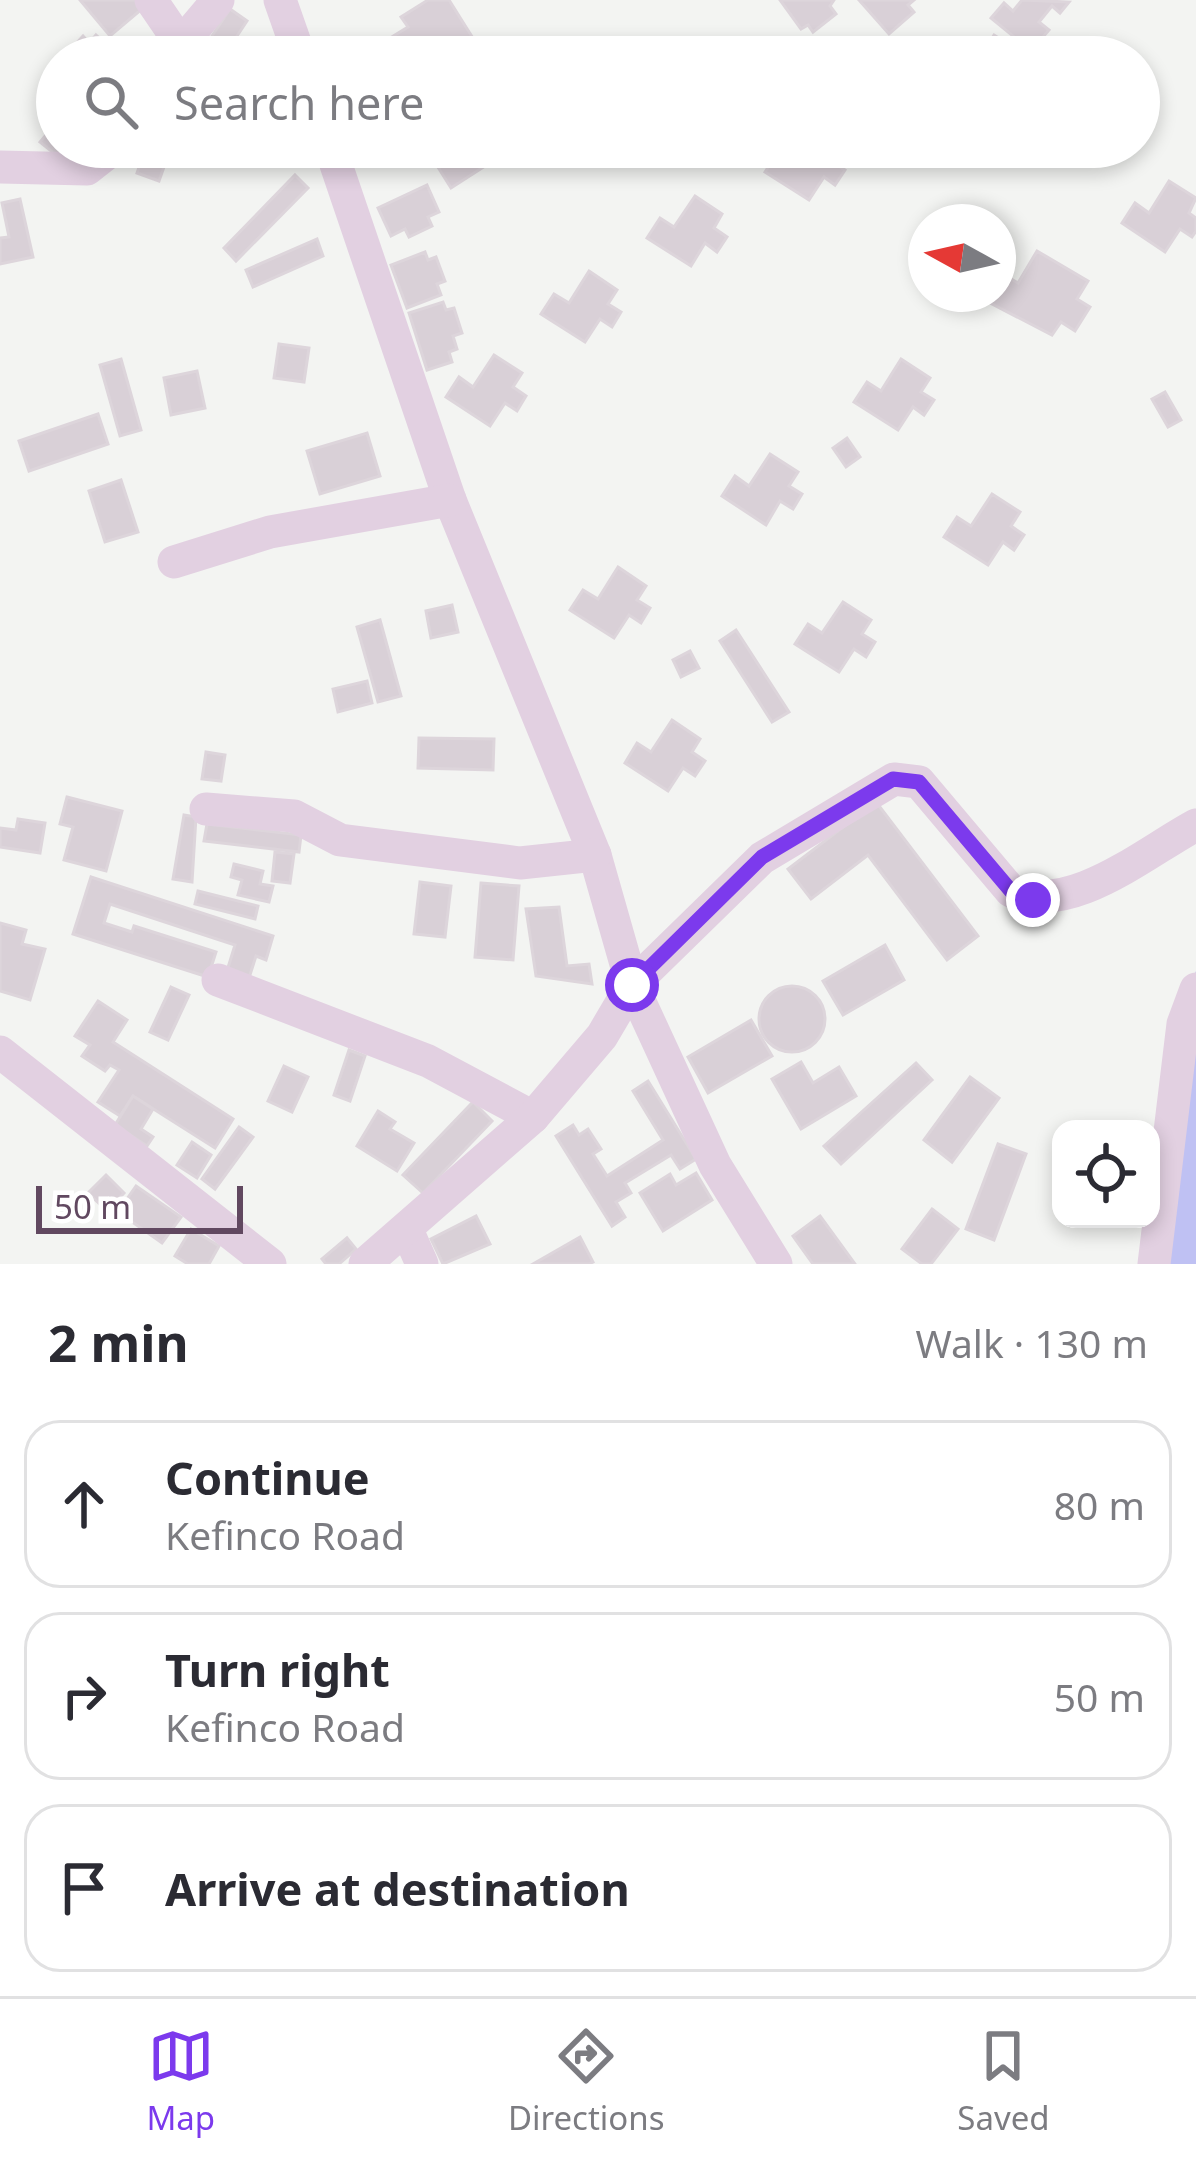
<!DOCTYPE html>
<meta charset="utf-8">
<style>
body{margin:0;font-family:"Noto Sans",sans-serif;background:#f7f7f7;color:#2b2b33}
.controls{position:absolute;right:36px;bottom:36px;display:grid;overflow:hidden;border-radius:24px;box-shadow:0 6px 18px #0003}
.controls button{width:108px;height:108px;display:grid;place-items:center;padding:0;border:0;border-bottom:3px solid #e1e1e2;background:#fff;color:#2b2b33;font:60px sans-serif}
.compass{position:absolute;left:908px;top:204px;width:108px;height:108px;border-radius:50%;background:#fff;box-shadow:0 6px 18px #0003;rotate:278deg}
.scale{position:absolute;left:36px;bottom:30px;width:207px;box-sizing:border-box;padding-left:12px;border:6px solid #614860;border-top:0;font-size:33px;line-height:42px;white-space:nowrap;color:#614860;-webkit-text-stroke:9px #fff;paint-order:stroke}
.stop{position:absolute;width:36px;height:36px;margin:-27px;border:9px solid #7c3aed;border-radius:50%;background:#fff}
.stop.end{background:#7c3aed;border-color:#fff;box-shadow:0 3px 12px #0008}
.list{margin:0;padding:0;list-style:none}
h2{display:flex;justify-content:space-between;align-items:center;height:156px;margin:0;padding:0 48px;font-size:51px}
h2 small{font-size:39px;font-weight:400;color:#7c7c81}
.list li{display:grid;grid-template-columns:78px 1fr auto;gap:36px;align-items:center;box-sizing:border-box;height:168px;margin:0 24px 24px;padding:0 24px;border:3px solid #e1e1e2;border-radius:36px}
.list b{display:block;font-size:45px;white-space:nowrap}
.list p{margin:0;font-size:39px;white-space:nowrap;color:#7c7c81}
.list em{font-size:39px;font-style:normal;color:#7c7c81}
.icon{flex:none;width:66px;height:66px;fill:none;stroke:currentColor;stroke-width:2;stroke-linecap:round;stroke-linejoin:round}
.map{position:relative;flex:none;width:1196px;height:1264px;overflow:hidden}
.search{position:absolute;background:#fff;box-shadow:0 6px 18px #0003;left:36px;right:36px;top:36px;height:132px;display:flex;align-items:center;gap:30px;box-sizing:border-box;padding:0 42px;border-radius:66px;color:#7c7c81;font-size:45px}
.sheet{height:732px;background:#fff}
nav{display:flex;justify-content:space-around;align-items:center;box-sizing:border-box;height:168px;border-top:3px solid #e1e1e2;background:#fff;font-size:33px;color:#7c7c81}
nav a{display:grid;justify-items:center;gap:6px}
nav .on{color:#7c3aed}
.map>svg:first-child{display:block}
.green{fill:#bfc1f3}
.building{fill:#d9d0d7;stroke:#ddd5db;stroke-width:3}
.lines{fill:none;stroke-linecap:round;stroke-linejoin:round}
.minor{stroke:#e2d0e1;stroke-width:33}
.route{stroke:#7c3aed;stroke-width:15}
</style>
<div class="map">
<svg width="1196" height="1264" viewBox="0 0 1196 1264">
<rect width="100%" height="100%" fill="#f3f4f2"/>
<path class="green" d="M1196,971V1264H1147L1175,1028Z"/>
<g class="building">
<path d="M80,0H136L143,8L110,36Z"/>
<path d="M428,0H449L481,51L472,57H373L369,51L408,27L401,17Z"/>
<path d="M780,0H834L830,6L836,14L813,32L808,25L801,29Z"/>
<path d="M859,0H914L908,5L914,12L889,34Z"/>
<path d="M1022,0L1069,2L1060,13L1052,6L1039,22L1049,30L1037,44L1030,38L1024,45L991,18L1004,3L1013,11Z"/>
<path d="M230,9L247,21L223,57H198Z"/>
<path d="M96,35L120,57H64L83,36L89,43Z"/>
<path d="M994,35L1019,51L1015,57L983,52Z"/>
<path d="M57,122V147H79L66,163L40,142Z"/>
<path d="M146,147H171L159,181L137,173Z"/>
<path d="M445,147H473L485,166L451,188L431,156Z"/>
<path d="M801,147H840L832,162L845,170L835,185L824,177L809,200L765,172L778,152L792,161Z"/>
<path d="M295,175L308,188L236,261L224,248Z"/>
<path d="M1169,181L1196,198L1189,213L1196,218V231L1192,237L1180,229L1165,252L1122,223L1135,203L1149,213Z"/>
<path d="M427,185L439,212L428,217L432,226L409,237L405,229L391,236L378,208Z"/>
<path d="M695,196L722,214L714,228L727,237L717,252L705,243L691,266L647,238L660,218L674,227Z"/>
<path d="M20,199L33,257L0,264V238L9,237L2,203Z"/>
<path d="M317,239L323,256L253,287L246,270Z"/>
<path d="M1037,251L1088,281L1077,299L1090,307L1075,331L1061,322L1052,335L990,303L1006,276L1018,283Z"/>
<path d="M425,252L428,260L436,257L445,281L437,284L441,295L407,308L391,265Z"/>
<path d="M589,271L617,290L608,304L621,312L612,327L600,319L585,342L541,314L554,294L569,303Z"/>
<path d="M443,302L446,310L454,308L462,333L453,336L457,349L449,352L452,362L427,370L409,313Z"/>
<path d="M279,344L309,348L304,382L274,378Z"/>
<path d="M494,355L522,373L513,387L526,396L517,411L505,403L490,426L446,397L459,377L473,387Z"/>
<path d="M121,359L141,430L120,436L100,365Z"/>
<path d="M901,359L930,378L921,392L934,400L924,415L913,407L898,430L854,402L867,382L881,391Z"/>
<path d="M197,371L205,408L171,415L164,378Z"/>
<path d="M1165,392L1181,420L1168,427L1152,399Z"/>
<path d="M98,414L108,444L29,471L19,441Z"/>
<path d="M367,433L380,476L320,494L307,451Z"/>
<path d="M847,438L860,457L846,467L833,448Z"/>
<path d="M770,454L798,472L789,486L802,494L793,509L780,501L766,525L722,496L735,476L749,486Z"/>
<path d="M121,480L138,532L105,542L89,491Z"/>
<path d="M992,494L1020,512L1011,526L1024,535L1014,550L1003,542L988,565L944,537L957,517L971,526Z"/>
<path d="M618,567L646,586L637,600L650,608L641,623L629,615L614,638L570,610L583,590L598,599Z"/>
<path d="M843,602L871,620L862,634L875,642L866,657L854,649L839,672L795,644L808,624L822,633Z"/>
<path d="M452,605L458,632L431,638L426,611Z"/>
<path d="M380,620L401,696L378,702L357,627Z"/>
<path d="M736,630L789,712L772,722L720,641Z"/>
<path d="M690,651L699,668L681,677L673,660Z"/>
<path d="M367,681L372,703L338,712L333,689Z"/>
<path d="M672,720L700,739L692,752L705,761L695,776L683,768L668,791L625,763L637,743L651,752Z"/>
<path d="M419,738L494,739L493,770L418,768Z"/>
<path d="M206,752L225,755L221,781L202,779Z"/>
<path d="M67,797L122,811L106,871L64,860L73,827L60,824Z"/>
<path d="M876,802L978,936L947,960L868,855L811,899L788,869Z"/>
<path d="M184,815L196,817L192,882L173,879Z"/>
<path d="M18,819L45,823L40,853L0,847V828L16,830Z"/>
<path d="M207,824L301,835L299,852L204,841Z"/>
<path d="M275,852L294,854L290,883L272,881Z"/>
<path d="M234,864L263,871L260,884L273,886L269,902L238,895L242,880L231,877Z"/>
<path d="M91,877L273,936L266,960L256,956L248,981L226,974L235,945L110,904L104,923L132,932L134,926L216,952L208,977L73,934Z"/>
<path d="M420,882L451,886L445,937L414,934Z"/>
<path d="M481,883L519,886L513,960L475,957Z"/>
<path d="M198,891L258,906L255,919L195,904Z"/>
<path d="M559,907L567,966L589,964L592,984L536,976L526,909Z"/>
<path d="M0,923L26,930L22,944L45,949L30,1000L0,991Z"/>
<path d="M885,945L904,980L843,1015L823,981Z"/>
<circle cx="792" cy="1019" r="33"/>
<path d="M171,987L189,995L168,1040L150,1032Z"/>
<path d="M98,1001L127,1020L113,1042L233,1119L215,1148L133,1096L120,1116L98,1102L119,1070L110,1065L105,1071L82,1056L90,1045L75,1036Z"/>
<path d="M751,1020L772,1056L708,1093L688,1057Z"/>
<path d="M349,1050L365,1056L350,1101L334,1095Z"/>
<path d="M801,1062L813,1083L839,1067L856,1096L801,1129L772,1079Z"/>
<path d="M916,1063L932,1080L841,1164L824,1146Z"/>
<path d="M284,1066L308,1077L292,1112L268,1101Z"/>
<path d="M970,1077L999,1098L952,1162L924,1140Z"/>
<path d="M648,1081L696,1159L680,1169L671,1155L625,1183L631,1193L616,1202L625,1217L612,1226L556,1136L573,1125L579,1135L588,1129L601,1149L593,1154L607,1176L663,1140L633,1091Z"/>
<path d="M133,1096L153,1109L141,1129L153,1137L147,1146L115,1125Z"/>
<path d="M473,1102L492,1121L423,1193L403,1175Z"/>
<path d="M378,1111L395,1122L390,1129L414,1143L397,1171L357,1146Z"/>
<path d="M239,1127L253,1137L215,1189L202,1179Z"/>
<path d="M192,1142L211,1155L197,1178L177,1165Z"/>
<path d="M998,1144L1026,1154L994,1240L966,1229Z"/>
<path d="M696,1173L712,1200L663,1231L640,1193L670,1174L676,1185Z"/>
<path d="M106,1175L124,1193L107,1211L88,1193Z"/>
<path d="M136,1186L181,1217L162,1243L118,1212Z"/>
<path d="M932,1209L958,1229L931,1264H922L902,1249Z"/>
<path d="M476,1216L490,1244L443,1264L431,1239Z"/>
<path d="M820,1216L855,1264H813L793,1236Z"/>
<path d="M191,1229L219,1246L209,1264H188L175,1256Z"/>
<path d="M580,1237L593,1262L589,1264H533Z"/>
<path d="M347,1238L356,1249L339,1264H326L322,1259Z"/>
</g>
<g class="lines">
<g class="minor">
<path d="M151,0L179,41"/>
<path d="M280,0L300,57"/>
<path d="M170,57L218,0"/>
<path d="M330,147L450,500L595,855L632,985L715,1165L776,1264"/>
<path d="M0,167L87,169L115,147"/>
<path d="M174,562L270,532L450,500"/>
<path d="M206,809L294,816L340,840L520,863L595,855"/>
<path d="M218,980L428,1061L533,1117"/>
<path d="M0,1052L270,1264"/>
<path d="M407,1230L422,1264"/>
<path d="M365,1264L533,1117L602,1036L632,985L762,858L894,779L919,782L1011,891C1071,916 1144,853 1196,825"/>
<path d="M1154,1264L1183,1024L1196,989"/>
</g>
</g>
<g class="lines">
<path class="route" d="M632,985L762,857L893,779L919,782L1011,891L1033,900"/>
</g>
</svg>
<div class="controls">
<button><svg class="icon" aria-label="locate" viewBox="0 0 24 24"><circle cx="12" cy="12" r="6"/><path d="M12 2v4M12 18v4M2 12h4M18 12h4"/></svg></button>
</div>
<svg class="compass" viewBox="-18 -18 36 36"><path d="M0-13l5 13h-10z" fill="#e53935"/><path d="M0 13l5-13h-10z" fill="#7c7c81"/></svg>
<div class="scale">50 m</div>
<div class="stop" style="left:632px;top:985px"></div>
<div class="stop end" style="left:1033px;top:900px"></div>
<div class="search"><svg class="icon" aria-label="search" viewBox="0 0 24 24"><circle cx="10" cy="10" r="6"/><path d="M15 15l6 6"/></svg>Search here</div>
</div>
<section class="sheet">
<h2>2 min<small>Walk · 130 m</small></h2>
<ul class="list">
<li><svg class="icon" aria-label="ahead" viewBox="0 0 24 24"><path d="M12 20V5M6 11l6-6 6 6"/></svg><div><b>Continue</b><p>Kefinco Road</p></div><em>80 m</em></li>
<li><svg class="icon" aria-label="right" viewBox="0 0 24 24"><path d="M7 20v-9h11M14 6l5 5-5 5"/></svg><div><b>Turn right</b><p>Kefinco Road</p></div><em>50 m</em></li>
<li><svg class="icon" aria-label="arrive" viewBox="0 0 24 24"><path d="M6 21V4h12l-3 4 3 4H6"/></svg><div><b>Arrive at destination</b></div></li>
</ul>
</section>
<nav>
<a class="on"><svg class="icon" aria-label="map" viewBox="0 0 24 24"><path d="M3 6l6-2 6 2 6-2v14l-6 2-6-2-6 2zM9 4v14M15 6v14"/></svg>Map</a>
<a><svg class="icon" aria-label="directions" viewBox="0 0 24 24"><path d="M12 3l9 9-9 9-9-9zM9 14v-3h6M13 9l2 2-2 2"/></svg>Directions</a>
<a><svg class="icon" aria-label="saved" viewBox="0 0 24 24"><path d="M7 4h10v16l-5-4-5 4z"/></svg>Saved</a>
</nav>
